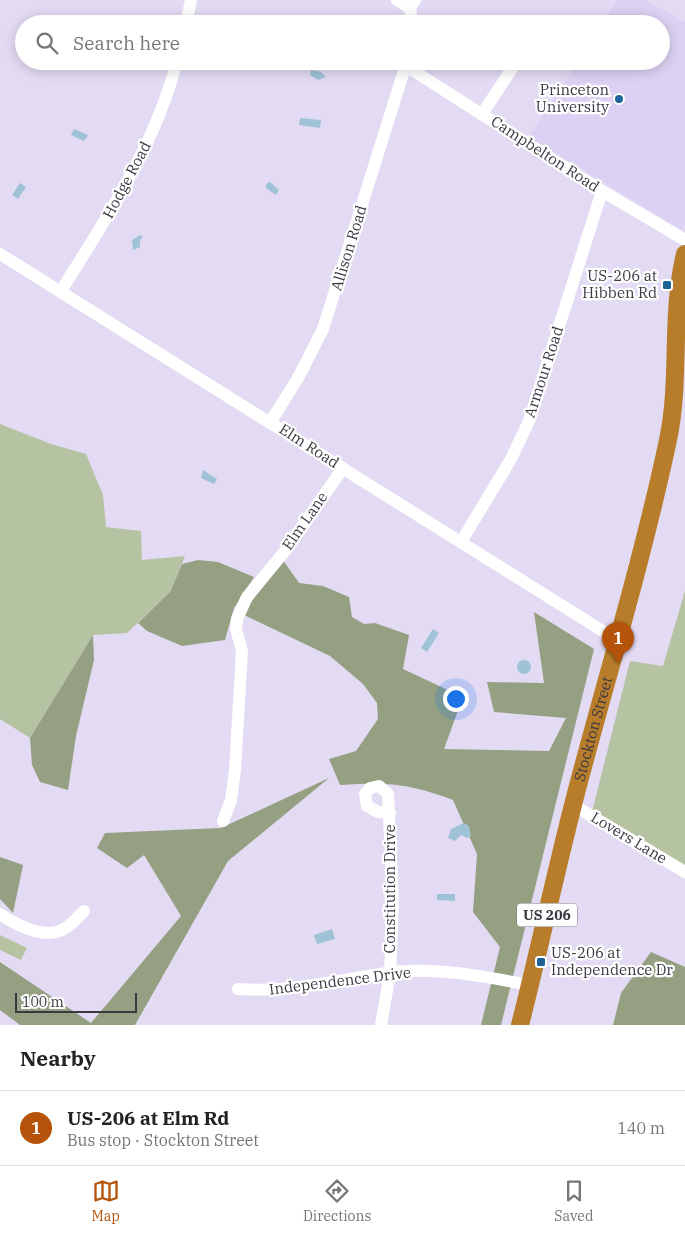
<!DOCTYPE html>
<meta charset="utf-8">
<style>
body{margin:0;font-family:"IBM Plex Serif",serif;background:#f2f2f2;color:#222}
.scale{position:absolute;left:15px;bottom:12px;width:122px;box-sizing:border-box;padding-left:5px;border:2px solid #3b3842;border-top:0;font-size:14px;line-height:18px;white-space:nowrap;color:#3b3842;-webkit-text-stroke:4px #fff;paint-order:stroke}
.you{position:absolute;left:455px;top:698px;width:18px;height:18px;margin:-12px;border:4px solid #fff;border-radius:50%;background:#1a73e8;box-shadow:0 0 0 8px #1a73e833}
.badge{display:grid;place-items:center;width:32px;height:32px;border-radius:50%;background:#b45309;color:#fff;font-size:16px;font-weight:700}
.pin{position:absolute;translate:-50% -41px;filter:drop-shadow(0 1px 2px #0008)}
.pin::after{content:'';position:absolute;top:26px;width:18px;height:15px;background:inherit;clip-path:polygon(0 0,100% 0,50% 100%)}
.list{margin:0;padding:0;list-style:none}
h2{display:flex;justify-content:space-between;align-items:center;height:65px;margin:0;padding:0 20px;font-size:21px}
h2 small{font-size:16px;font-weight:400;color:#767676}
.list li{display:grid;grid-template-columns:32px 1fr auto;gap:15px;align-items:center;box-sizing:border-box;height:75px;padding:0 20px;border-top:1px solid #e0e0e0}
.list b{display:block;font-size:19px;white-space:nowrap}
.list p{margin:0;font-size:16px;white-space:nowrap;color:#767676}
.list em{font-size:16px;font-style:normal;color:#767676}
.icon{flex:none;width:28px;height:28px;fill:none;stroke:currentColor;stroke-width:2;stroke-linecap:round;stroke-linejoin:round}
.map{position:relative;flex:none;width:685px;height:1025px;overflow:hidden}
.search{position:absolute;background:#fff;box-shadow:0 2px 12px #0003;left:15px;right:15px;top:15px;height:55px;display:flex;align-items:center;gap:12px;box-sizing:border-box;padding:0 18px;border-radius:28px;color:#767676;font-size:19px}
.sheet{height:140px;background:#fff}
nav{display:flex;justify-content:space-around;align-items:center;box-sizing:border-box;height:70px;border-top:1px solid #e0e0e0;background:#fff;font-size:14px;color:#767676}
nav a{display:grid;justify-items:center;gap:2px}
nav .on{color:#b45309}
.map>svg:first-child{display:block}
.built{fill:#dcd1f2}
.green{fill:#b6c3a3}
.forest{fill:#94a081}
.water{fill:#9fc2d6}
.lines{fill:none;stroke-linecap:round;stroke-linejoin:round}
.minor{stroke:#fff;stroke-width:12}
.highway{stroke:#b77d2a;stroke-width:18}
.poi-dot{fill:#1d6397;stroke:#fff;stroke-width:2}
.labels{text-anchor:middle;stroke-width:4.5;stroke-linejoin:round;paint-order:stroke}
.shield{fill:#fff;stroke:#76747b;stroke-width:1}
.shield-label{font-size:14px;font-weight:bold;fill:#3b3842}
.poi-label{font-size:15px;fill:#3b3842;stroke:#fff;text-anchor:end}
.street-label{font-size:15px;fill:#3b3842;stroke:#fff}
</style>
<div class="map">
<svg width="685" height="1025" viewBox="0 0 685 1025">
<rect width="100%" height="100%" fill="#e3dbf4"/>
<path class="built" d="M617,0H645L685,22V224L682,230L529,137L578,61H661V24H602Z"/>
<g class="green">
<path d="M0,424L51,444L86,454L103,495L106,527L141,531L142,560L185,556L170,592L127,633L93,635L30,738L0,719Z"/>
<path d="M685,591V873L591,816L630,661L663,666Z"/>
<path d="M0,935L27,948L21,960L0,950Z"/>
</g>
<g class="forest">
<path d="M198,560L218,562L254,577L234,608L225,640L182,646L147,631L138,623L170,592L182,564Z"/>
<path d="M283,560L299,583L323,586L349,597L352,617L364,624L375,623L409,635L403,669L463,697L444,749L549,751L566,718L494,712L487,682L544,683L534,612L594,649L501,1025H481L500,947L473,912L477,854L453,800C408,783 387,782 340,785L329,759L356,751L378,719L377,703L363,684L330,656L242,614Z"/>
<path d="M93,635L94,660L76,736L68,790L40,782L32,765L30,738Z"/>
<path d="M329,778L228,861L135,1025H20L0,1010V962L91,1023L181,916L144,855L127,868L97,848L105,833L221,828Z"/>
<path d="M0,857L23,865L13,913L0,899Z"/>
<path d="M651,952L685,967V1025H613L621,993Z"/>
</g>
<g class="water">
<path d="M311,70L321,72L326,77L318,80L310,75Z"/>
<path d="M300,118L321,120L320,128L299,125Z"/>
<path d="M74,129L88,135L84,141L71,135Z"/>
<path d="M270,182L279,190L276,195L266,188V184Z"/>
<path d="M20,183L26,187L18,199L12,195Z"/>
<path d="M140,235L143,237L140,240V247L133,250L132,240Z"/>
<path d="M203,470L217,479L214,484L201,478Z"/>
<path d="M433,629L439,633L427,652L421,648Z"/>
<circle cx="524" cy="667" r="7"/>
<path d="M464,823L469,826L471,836L467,838L461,835L455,841L448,838L451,829Z"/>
<path d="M437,894H455V901L437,900Z"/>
<path d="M332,929L335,939L317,944L314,935Z"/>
</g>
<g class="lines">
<g class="minor">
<path d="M397,0L410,8L415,0"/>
<path d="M410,8L412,24"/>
<path d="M186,24L191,0"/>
<path d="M406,66L602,191L685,240"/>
<path d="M482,114L517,61"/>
<path d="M0,254L606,633L619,637"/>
<path d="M61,291C107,217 155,146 177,61"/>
<path d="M271,421L298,378L323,329L407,61"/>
<path d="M461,542L511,459L529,421L602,191"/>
<path d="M573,805L685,872"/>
<path d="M223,821L231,800L235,770L242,651L236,629L237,619L247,597L285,551L343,468"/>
<path d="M0,914C15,924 37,936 56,932C67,930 76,919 84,911"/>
<path d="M238,989C293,993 340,979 394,972C439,967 486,977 530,985"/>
<path d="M381,1025L390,973L393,905L388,794L379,786L370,788L365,794L367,806L378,812L390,813"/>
</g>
<path class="highway" id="s1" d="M520,1025C541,943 558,860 580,778C610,666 644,553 668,440C681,379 670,315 685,254"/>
</g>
<g class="poi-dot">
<circle cx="619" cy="99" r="5"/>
<rect x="662" y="280" width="10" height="10" rx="2.5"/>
<rect x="536" y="957" width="10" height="10" rx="2.5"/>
</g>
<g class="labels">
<rect class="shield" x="517" y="903.5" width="60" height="23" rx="4"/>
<g class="shield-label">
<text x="547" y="920">US 206</text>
</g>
<g class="poi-label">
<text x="609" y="95">Princeton<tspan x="609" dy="17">University</tspan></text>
<text x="657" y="281">US-206 at<tspan x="657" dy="17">Hibben Rd</tspan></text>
<text x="551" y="958" text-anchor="start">US-206 at<tspan x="551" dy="17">Independence Dr</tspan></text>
</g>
<g class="street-label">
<text transform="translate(545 154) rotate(33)" y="5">Campbelton Road</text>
<text transform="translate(127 180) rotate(-62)" y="5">Hodge Road</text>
<text transform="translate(349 248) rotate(-73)" y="5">Allison Road</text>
<text transform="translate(544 372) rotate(-72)" y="5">Armour Road</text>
<text transform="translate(309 446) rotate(33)" y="5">Elm Road</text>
<text transform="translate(305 521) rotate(-55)" y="5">Elm Lane</text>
<text dy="5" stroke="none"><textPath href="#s1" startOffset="305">Stockton Street</textPath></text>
<text transform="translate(629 838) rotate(31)" y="5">Lovers Lane</text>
<text transform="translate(390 889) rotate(-90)" y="5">Constitution Drive</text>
<text transform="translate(340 981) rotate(-7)" y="5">Independence Drive</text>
</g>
</g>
</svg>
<div class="scale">100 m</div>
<div class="you"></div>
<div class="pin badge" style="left:618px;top:663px">1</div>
<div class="search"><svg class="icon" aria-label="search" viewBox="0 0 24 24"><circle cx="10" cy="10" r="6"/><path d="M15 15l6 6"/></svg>Search here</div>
</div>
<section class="sheet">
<h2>Nearby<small></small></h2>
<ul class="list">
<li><span class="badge">1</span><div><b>US-206 at Elm Rd</b><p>Bus stop · Stockton Street</p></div><em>140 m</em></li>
</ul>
</section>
<nav>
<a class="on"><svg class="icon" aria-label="map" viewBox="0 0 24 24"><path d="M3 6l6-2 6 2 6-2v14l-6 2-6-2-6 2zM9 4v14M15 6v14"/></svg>Map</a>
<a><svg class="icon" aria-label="directions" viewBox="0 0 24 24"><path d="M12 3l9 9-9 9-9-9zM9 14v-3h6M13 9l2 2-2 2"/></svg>Directions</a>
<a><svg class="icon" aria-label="saved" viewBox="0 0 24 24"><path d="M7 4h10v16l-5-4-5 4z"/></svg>Saved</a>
</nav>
